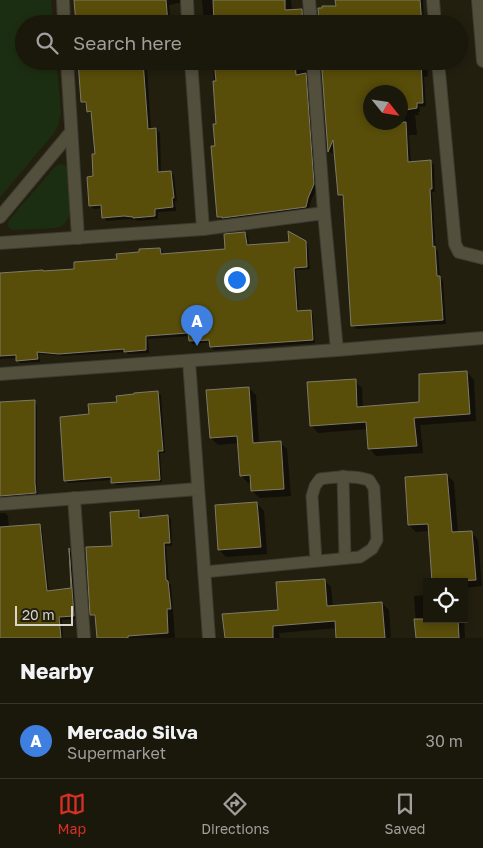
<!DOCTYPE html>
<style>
body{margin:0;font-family:"Golos Text",sans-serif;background:#232014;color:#f1f3f6}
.controls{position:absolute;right:15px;bottom:15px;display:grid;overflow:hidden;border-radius:0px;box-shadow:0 2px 8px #0003}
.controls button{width:45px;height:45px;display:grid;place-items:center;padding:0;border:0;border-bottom:1px solid #38362c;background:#1a170b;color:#f1f3f6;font:25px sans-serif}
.compass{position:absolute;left:363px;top:85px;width:45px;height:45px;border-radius:50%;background:#1a170b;box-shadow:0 2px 8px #0003;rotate:120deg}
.scale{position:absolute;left:15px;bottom:12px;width:58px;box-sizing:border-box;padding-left:5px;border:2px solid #d8d6cc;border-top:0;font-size:14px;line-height:18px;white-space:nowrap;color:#d8d6cc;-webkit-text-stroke:4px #221f0f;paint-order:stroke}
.you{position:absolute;left:236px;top:279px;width:18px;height:18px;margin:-12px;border:4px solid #fff;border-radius:50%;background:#1a73e8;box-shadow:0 0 0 8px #1a73e833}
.badge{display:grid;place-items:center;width:32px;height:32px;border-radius:50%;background:#d93025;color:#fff;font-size:16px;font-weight:700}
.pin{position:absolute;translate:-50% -41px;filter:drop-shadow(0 1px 2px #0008)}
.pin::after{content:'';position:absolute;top:26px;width:18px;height:15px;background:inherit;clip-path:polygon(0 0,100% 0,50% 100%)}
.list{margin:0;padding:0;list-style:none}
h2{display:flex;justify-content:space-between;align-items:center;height:65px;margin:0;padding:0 20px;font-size:21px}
h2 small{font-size:16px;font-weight:400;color:#9f9f9d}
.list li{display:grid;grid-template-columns:32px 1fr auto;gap:15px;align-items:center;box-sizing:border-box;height:75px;padding:0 20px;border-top:1px solid #38362c}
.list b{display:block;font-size:19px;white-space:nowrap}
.list p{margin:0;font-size:16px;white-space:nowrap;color:#9f9f9d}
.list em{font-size:16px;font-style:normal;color:#9f9f9d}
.icon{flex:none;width:28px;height:28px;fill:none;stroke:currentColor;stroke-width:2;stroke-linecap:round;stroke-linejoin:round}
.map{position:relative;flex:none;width:483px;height:638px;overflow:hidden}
.search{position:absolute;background:#1a170b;box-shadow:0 2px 8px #0003;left:15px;right:15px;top:15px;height:55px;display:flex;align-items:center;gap:12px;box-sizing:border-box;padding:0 18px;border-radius:28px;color:#9f9f9d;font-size:19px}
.sheet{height:140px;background:#1a170b}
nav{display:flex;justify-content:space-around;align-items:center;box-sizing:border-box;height:70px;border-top:1px solid #38362c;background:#1a170b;font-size:14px;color:#9f9f9d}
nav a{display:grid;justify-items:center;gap:2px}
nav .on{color:#d93025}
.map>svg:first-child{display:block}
.green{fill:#1c2e11}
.shadow{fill:#0007;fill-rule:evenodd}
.building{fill:#584d09;stroke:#7e7a68}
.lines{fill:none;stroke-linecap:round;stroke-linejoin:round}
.lane-casing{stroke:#3c3a31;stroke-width:13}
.street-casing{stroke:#3c3a31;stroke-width:14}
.secondary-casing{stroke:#3c3a31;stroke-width:14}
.lane{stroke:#524f3d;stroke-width:11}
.street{stroke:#524f3d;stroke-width:12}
.secondary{stroke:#524f3d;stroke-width:12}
</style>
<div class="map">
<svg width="483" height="638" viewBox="0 0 483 638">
<rect width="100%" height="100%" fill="#221f0f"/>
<g class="green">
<path d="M0,0H51L53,24H24V61H56L61,112L59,123L54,133L0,197Z"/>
<path d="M60,164L65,165L68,169L70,213C68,221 64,226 56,228L12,230C7,227 7,224 10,219L56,166Z"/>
</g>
<g class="shadow">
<path d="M75,0H184L183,2L169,5L171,24H77Z"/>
<path d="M202,0H291L292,11L301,10L305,14L306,24H204Z"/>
<path d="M335,0H423L424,24H320L335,7Z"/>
<path d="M76,61H175L176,65L147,67L151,130L156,129L160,133L161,173L171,172L174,176L177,201H175L176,211L158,212V219L137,221L136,220L128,219L107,221L103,217V208L94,209L90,206L96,155L92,115L88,111V105H86L83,102L80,72L77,68Z"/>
<path d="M209,61H309L317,188L311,201L309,210L222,220L218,217L216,147L217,125L213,63H210Z"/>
<path d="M322,61H427L428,76L424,77L426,106L419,107L420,112H418L419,115H415L417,135H409L411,163L430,161L434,165L435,192H432L436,250L438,251L440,277L443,281L446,324L356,329L353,325L345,198H342L339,195L335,147L332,154L329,151ZM370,92H400V122H370Z"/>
<path d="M245,233L248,236L249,246L305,242L308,245L310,269L296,270L299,312L310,311L313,314L315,343L214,350L211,347V342L193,344L190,341V336L148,339L149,353L128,354L125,352L63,356L39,354L40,362L20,363L17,360V358L0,359V274L76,270L160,249L163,252V255L227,250Z"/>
<path d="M467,372L474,380L476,421L420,425L423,453L376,456L369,448L368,429L318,433L311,425L355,381L362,388L363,407L421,404Z"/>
<path d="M249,388L256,395L259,443L280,442L287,449L291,496L260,498L252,491V482L248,483L241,475L239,443L218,445L211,438Z"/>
<path d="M158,393L161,395L165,453H160L162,482L115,485L113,482L112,480L68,483L65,480L90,416L118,403Z"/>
<path d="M34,401L37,405V487L38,495L0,500V406Z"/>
<path d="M447,475L454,482L458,533L471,532L478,540L482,586L464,588V582H434L430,531L416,532L409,525Z"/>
<path d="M257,503L264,511L267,554L226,557L219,550Z"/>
<path d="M139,511L142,514V519L168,516L171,519L172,546H166L169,583L171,585L175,638H99L97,617L95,618L92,614L114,547Z"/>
<path d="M0,513H5L8,516L9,528L39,525L42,529L49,592L72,590L70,551L72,553L77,619L62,620L63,638H0Z"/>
<path d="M324,580L331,587L333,607L382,603L389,610L391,638H337V628L279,633L280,638H226L279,611Z"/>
<path d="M427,595V619H464L465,638H417L414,596Z"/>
</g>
<g class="building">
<path d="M74,0H166L168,24H76Z"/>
<path d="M213,0H285V10L302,9L303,24H214Z"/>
<path d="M335,0H420L422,24H319L318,8H322V6H336Z"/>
<path d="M78,61H143L148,129L156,128L158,172L171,171L174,198H172L173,207L155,209V216L133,218V217L124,216L102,218L101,205L89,206L87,177L93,176L92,154H95L91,111L87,112L86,102H81Z"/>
<path d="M214,61H295L296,75L306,73L314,184L308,198L306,207L222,218V217H217L211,146H215L213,124H216L213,81H216Z"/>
<path d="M326,61H421L423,103H417V108L400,111V92H370V122H406L408,162L431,160L432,189H430L433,247L435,246L437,276H440L443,320L351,326L343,195H338L333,140L328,152L322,70L327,69Z"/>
<path d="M288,231L306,241L307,267L294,268L297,311L311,310L313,340L210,347L209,340L189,341L188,333L146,336V350L124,352V349L59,354L37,352L38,359L16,361V355L0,356V273L43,270V271L74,269V262L117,259L116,254L139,252V249L160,248L161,254L225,249L224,234L245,232L247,245L289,242Z"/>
<path d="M467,371L470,414L414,418L417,446L368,449L366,422L310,426L307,382L356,379L357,407L419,402V374Z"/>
<path d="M249,387L253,443L281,441L284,489L251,491L250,475L240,476L237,436L210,438L206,390Z"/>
<path d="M158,391L163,451H158L160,480L111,483V477L64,481L60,417L89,414L88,404L117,402L116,396L134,394V393Z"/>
<path d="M35,400V483L36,493L0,496V402Z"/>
<path d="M447,474L452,532L472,531L476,580L432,582L428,524L408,525L405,477Z"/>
<path d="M257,502L261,547L218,550L215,505Z"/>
<path d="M139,510V518L168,515L170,543H164L166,580L168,581L171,609H167L168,633L128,636V638H97L95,615H90L86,547L112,546L110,512Z"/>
<path d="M40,524L47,591L71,588L69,548L74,616L59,617L61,638H0V527Z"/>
<path d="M325,579L327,606L382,602L385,638H336L335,621L273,626V638H225L222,614L278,610L276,582Z"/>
<path d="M414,619H458L459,638H416Z"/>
</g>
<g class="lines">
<g class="lane-casing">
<g id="lane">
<path d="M343,476L345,558"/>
<path d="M204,572L360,557L372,549L377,540L374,488L369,480C352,475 337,477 320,479L315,486L312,496L316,561"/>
</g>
</g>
<g class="street-casing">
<g id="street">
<path d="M63,0L64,24"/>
<path d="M187,0L188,24"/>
<path d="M309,0L311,24"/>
<path d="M433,0L435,24"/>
<path d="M67,61L78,238"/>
<path d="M191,61L203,229"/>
<path d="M313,61L324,213"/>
<path d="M438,61L455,244L459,252L483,258"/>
<path d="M0,217L71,132"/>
<path d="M0,243L203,229L324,213L337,350"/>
<path d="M189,361L209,638"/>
<path d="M0,374L337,350L483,338"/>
<path d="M74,498L84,638"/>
<path d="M0,504L198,489"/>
</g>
</g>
<g class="secondary-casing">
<path id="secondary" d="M478,0L483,61"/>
</g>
<use href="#lane" class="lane"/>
<use href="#street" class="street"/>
<use href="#secondary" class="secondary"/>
</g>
</svg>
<div class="controls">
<button><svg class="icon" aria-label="locate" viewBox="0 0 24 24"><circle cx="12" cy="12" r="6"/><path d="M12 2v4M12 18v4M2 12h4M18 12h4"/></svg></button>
</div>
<svg class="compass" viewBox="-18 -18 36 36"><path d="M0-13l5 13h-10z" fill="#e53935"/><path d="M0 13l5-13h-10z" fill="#9f9f9d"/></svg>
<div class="scale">20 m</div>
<div class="you"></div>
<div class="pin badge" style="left:197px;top:346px;background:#3f7fe0">A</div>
<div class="search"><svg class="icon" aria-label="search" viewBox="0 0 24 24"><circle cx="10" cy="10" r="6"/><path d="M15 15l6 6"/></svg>Search here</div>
</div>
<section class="sheet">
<h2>Nearby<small></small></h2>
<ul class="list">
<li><span class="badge" style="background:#3f7fe0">A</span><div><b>Mercado Silva</b><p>Supermarket</p></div><em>30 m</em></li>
</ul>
</section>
<nav>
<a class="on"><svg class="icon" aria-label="map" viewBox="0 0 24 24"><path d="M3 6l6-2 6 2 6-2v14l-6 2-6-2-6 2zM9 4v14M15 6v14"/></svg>Map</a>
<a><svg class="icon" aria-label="directions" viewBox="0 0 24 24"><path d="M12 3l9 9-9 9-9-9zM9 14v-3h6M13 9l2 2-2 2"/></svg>Directions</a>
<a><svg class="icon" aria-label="saved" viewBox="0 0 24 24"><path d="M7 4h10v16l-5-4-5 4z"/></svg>Saved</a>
</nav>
